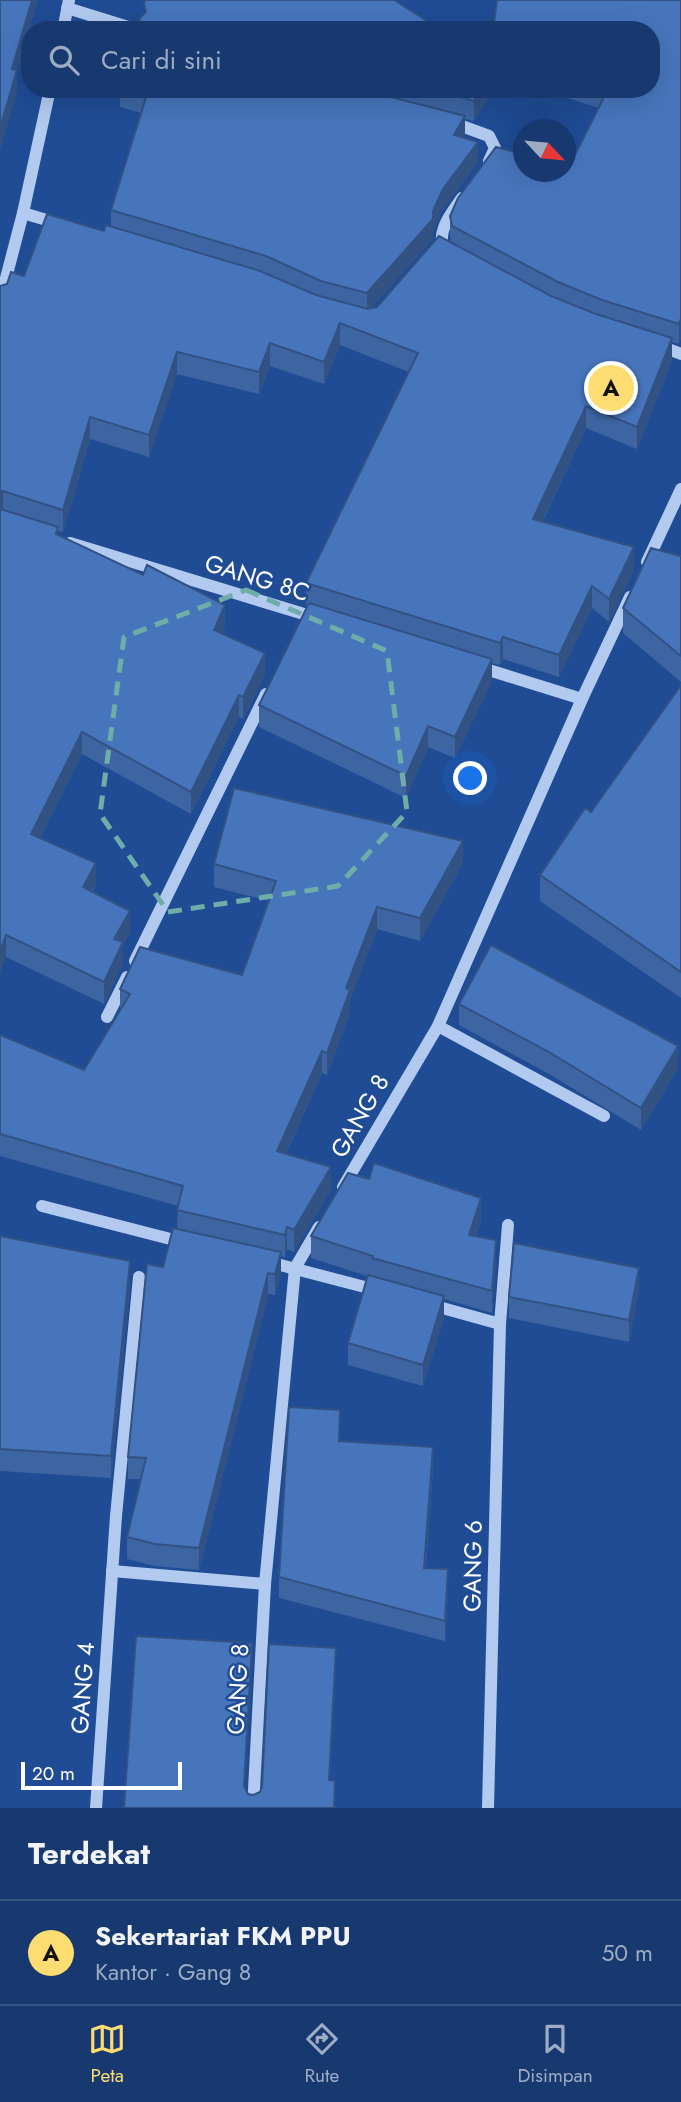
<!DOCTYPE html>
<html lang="id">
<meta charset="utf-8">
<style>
body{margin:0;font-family:Jost,sans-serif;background:#204075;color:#f1f3f6}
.compass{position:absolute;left:513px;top:119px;width:63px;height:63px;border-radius:50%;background:#173970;box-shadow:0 7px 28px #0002;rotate:116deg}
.scale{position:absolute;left:21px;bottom:18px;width:161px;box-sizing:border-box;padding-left:7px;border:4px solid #fff;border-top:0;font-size:19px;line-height:24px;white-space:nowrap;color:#fff;-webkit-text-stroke:5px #1f4c95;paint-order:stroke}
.you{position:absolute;left:471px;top:779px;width:24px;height:24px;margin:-18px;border:5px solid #fff;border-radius:50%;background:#1a73e8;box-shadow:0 0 0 10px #1a73e833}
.badge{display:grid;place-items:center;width:46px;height:46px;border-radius:50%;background:#fddc72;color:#111;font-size:23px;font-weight:700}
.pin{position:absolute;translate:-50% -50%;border:4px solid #fff;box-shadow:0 2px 7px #0006}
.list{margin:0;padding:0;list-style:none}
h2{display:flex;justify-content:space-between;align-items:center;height:91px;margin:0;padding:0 28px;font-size:30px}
h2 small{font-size:23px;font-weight:400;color:#9eacc3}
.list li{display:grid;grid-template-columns:46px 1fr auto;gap:21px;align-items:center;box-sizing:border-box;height:105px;padding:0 28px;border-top:2px solid #365383}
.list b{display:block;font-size:26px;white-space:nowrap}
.list p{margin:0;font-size:23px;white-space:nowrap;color:#9eacc3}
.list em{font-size:23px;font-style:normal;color:#9eacc3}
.icon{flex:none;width:38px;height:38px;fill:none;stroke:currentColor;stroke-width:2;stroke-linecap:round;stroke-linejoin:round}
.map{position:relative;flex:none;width:681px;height:1808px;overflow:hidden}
.search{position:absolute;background:#173970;box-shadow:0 7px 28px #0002;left:21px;right:21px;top:21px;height:77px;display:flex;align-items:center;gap:18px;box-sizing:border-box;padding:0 24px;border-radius:28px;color:#9eacc3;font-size:26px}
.sheet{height:196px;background:#173970}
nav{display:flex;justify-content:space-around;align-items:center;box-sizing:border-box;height:98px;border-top:2px solid #365383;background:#173970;font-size:19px;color:#9eacc3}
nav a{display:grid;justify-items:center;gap:4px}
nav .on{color:#fddc72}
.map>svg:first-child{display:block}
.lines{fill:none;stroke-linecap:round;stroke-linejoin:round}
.minor{stroke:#b2caef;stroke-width:12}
.wall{fill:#3d65a2}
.shaded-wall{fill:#325284}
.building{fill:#4775bc;stroke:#325284;stroke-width:2}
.marked{fill:none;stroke:#6fada8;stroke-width:5;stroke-dasharray:14 9;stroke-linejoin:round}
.labels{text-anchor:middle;stroke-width:5;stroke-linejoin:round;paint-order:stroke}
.street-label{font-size:24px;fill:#fff;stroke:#1f4c95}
</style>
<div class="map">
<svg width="681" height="1808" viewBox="0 0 681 1808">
<rect width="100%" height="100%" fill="#1f4c95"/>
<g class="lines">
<g class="minor">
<path d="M67,8L138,30"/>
<path d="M63,30L69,0"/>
<path d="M451,122L489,136L495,148L489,161"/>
<path d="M23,213L60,224"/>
<path d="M444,251C436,231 451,214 462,198"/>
<path d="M0,301L23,213L50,89"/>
<path d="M658,345L681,354"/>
<path d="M70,543L317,618"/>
<path d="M647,562L681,489"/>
<path d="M479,667L582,699"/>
<path d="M135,961L266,694"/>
<path d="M107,1017L127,977"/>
<path d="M438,1026L604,1116"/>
<path d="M343,1187L438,1026L582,699L630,597"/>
<path d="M42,1206L186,1243"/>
<path d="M265,1261L380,1291"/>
<path d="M428,1304L500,1324L508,1225"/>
<path d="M112,1571L265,1584"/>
<path d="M96,1808L116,1516L139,1277"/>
<path d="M253,1808L265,1584L295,1268L319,1227"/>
<path d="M488,1808L500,1324"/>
</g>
</g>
<g class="wall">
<path d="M681,0L679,344L672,342V360L637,449L586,428L543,521L634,569L609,622L592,608L559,677L503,659L500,665L492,663V681L455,758L428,747L406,798L259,727V705L308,606L306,605V583L409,372L340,345L324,384L270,366L259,394L177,374L149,457L90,439L63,532L58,531V535L225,627L222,634L265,675L243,719L239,717L191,814L82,754L40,838L96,885L93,892L130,933L123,945V964L104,1004L6,957L0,286L7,284L24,276L111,226V210L141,113L120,107V89H494L474,121L465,119L464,138L478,162L443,209L433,232V239L371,308L377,307L451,243L450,236V216L569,167L599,108L539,89H651Z"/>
<path d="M680,556H681V682L623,633V608Z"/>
<path d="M681,685V998L540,901V875L591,812Z"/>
<path d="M463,863L420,941L377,929L350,1000V1012L327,1075L322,1073L286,1154L331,1190L294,1252L287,1249L285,1257L281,1256V1274L275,1295L268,1294L199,1570L155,1566L127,1559V1537L141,1479H128V1457L163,1267L177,1229L178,1206L0,1156V1035L84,1070L120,1011V989L242,975L269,901L214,887V864Z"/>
<path d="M459,1004L678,1068L641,1130L549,1074L459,1025Z"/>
<path d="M481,1220L476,1236L496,1262L492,1313L444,1299V1318L423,1386L348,1365V1343L367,1276L311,1258V1236Z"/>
<path d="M0,1236L130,1283L111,1478L0,1471Z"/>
<path d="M639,1290L629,1342L509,1318V1297Z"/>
<path d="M340,1441L433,1468L426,1568L448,1590L445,1641L279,1598V1577Z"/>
</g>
<g class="shaded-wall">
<path d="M32,0H37V3L17,72V93L0,150V128L12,69Z"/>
<path d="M481,89H494L474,121V101Z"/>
<path d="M465,116V136L454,155V135Z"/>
<path d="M478,142V162L443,209L433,232V211L443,189Z"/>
<path d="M433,219V239L367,313V293Z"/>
<path d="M681,318V339L679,344V324Z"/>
<path d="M340,323V345L324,384V362Z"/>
<path d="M672,338V360L637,449V427Z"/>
<path d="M270,343V366L259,394V372Z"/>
<path d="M177,352V374L149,457V435Z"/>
<path d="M586,406V428L533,541V519Z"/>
<path d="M90,417V439L63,532V510Z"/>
<path d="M3,491V514H0V492Z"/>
<path d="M634,547V569L609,622V599Z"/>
<path d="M592,586V608L559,677V655Z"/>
<path d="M225,605V627L214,652V630Z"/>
<path d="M503,637V659L500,665V643Z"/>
<path d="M265,653V675L243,719V697Z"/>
<path d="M492,659V681L455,758V737Z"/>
<path d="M239,695V717L191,814V792Z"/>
<path d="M428,726V747L406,798V776Z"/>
<path d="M82,732V754L31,856V834Z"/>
<path d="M463,841V863L420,941V918Z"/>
<path d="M96,863V885L83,909V887Z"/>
<path d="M377,907V929L350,1000V1012L327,1075V1053L346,988Z"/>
<path d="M130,911V933L123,945V964L104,1004V982L114,939Z"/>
<path d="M6,935V957L0,974V952Z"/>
<path d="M678,1046V1068L641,1130V1108Z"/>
<path d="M322,1051V1073L277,1173V1151Z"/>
<path d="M331,1167V1190L294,1252V1230Z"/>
<path d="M481,1198V1220L469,1256V1235Z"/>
<path d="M287,1227V1249L285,1257V1235Z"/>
<path d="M496,1240V1262L492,1313V1291Z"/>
<path d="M281,1252V1274L275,1295V1274Z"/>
<path d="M130,1261V1283L111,1478V1456Z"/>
<path d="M639,1268V1290L629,1342V1320Z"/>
<path d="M268,1273V1294L199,1570V1548Z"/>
<path d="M444,1296V1318L423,1386V1365Z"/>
<path d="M433,1447V1468L424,1589V1568Z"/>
<path d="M448,1569V1590L445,1641V1621Z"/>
<path d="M252,1643V1664L244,1808V1786Z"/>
<path d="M336,1648V1669L329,1802V1780Z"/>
</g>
<g class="building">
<path d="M0,0H32L12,69L17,70L0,128Z"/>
<path d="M145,0H394L441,30H137L140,18L146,12L144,4Z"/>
<path d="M497,0H681V318L679,324L602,300L558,282L452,226L450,216L458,198L496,147L523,154V172H565V166L569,167L607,91L603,89H651V30H493Z"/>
<path d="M130,89H367L391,97L465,116L454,135L478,142L443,189L433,211V219L367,293L321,281L266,256L111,210L147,94Z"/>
<path d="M433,89H481L474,101Z"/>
<path d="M47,214L104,231L106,225L260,271L316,295L368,309L377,307L439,236L551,296L596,314L672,338L637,427L586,406L533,519L634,547L609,599L592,586L559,655L503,637L500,643L306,583L418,353L340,323L324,362L270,343L259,372L177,352L149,435L90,417L63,510L3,491L0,492V286L7,284L11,272L24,276Z"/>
<path d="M0,509L58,527L56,534L143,575L147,565L225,605L214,630L265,653L243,697L239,695L191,792L82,732L31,834L96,863L83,887L130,911L114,939L123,942L104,982L6,935L0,952Z"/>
<path d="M651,548L680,556H681V656L623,608Z"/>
<path d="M309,603L492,659L455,737L428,726L406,776L259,705Z"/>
<path d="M681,685V972L540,875L585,808L591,812Z"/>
<path d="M234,788L463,841L420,918L377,907L346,988L350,990L327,1053L322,1051L277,1151L331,1167L294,1230L287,1227L285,1235L177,1210L183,1186L0,1134V1035L84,1070L130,994L120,989L140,947L242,975L276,881L214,864Z"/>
<path d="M491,945L678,1046L641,1108L549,1052L459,1004Z"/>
<path d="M374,1163L481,1198L469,1235L496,1240L492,1291L372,1258L373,1256L311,1236L348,1173L369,1179Z"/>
<path d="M173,1228L281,1252L275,1274L268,1273L199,1548L155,1544L127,1537L146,1458L128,1457L147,1264L163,1267Z"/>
<path d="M0,1236L130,1261L111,1456L0,1449Z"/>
<path d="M514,1243L639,1268L629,1320L509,1297Z"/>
<path d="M368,1275L444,1296L423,1365L348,1343Z"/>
<path d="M289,1407L340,1410L339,1441L433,1447L424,1568L448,1569L445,1621L279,1577Z"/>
<path d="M136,1636L252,1643L244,1786L248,1794L253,1795L260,1792L262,1787L269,1644L336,1648L329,1780L335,1781L334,1808H124Z"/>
</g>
<path class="marked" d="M246,590L387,651L407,812L338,886L168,912L100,814L124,637Z"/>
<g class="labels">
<g class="street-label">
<text transform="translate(257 578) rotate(17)" y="8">GANG 8C</text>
<text transform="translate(360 1116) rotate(-60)" y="8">GANG 8</text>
<text transform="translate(473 1566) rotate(-89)" y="8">GANG 6</text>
<text transform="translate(83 1688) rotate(-86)" y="8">GANG 4</text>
<text transform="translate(238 1689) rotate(-87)" y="8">GANG 8</text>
</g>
</g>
</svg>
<svg class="compass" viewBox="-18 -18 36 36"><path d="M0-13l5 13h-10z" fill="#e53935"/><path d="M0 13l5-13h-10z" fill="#9eacc3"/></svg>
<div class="scale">20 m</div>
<div class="you"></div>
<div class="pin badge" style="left:611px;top:388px">A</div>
<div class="search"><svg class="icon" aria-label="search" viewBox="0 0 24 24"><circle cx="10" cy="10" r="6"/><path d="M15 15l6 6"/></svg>Cari di sini</div>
</div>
<section class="sheet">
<h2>Terdekat<small></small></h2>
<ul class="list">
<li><span class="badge">A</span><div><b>Sekertariat FKM PPU</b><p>Kantor · Gang 8</p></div><em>50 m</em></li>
</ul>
</section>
<nav>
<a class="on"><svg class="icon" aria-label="map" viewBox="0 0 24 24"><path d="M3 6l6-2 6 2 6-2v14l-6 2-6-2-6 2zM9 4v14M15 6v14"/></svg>Peta</a>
<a><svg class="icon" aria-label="directions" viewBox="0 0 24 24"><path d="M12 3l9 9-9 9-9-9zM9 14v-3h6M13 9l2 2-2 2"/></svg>Rute</a>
<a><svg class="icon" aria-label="saved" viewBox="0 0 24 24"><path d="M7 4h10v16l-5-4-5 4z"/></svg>Disimpan</a>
</nav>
